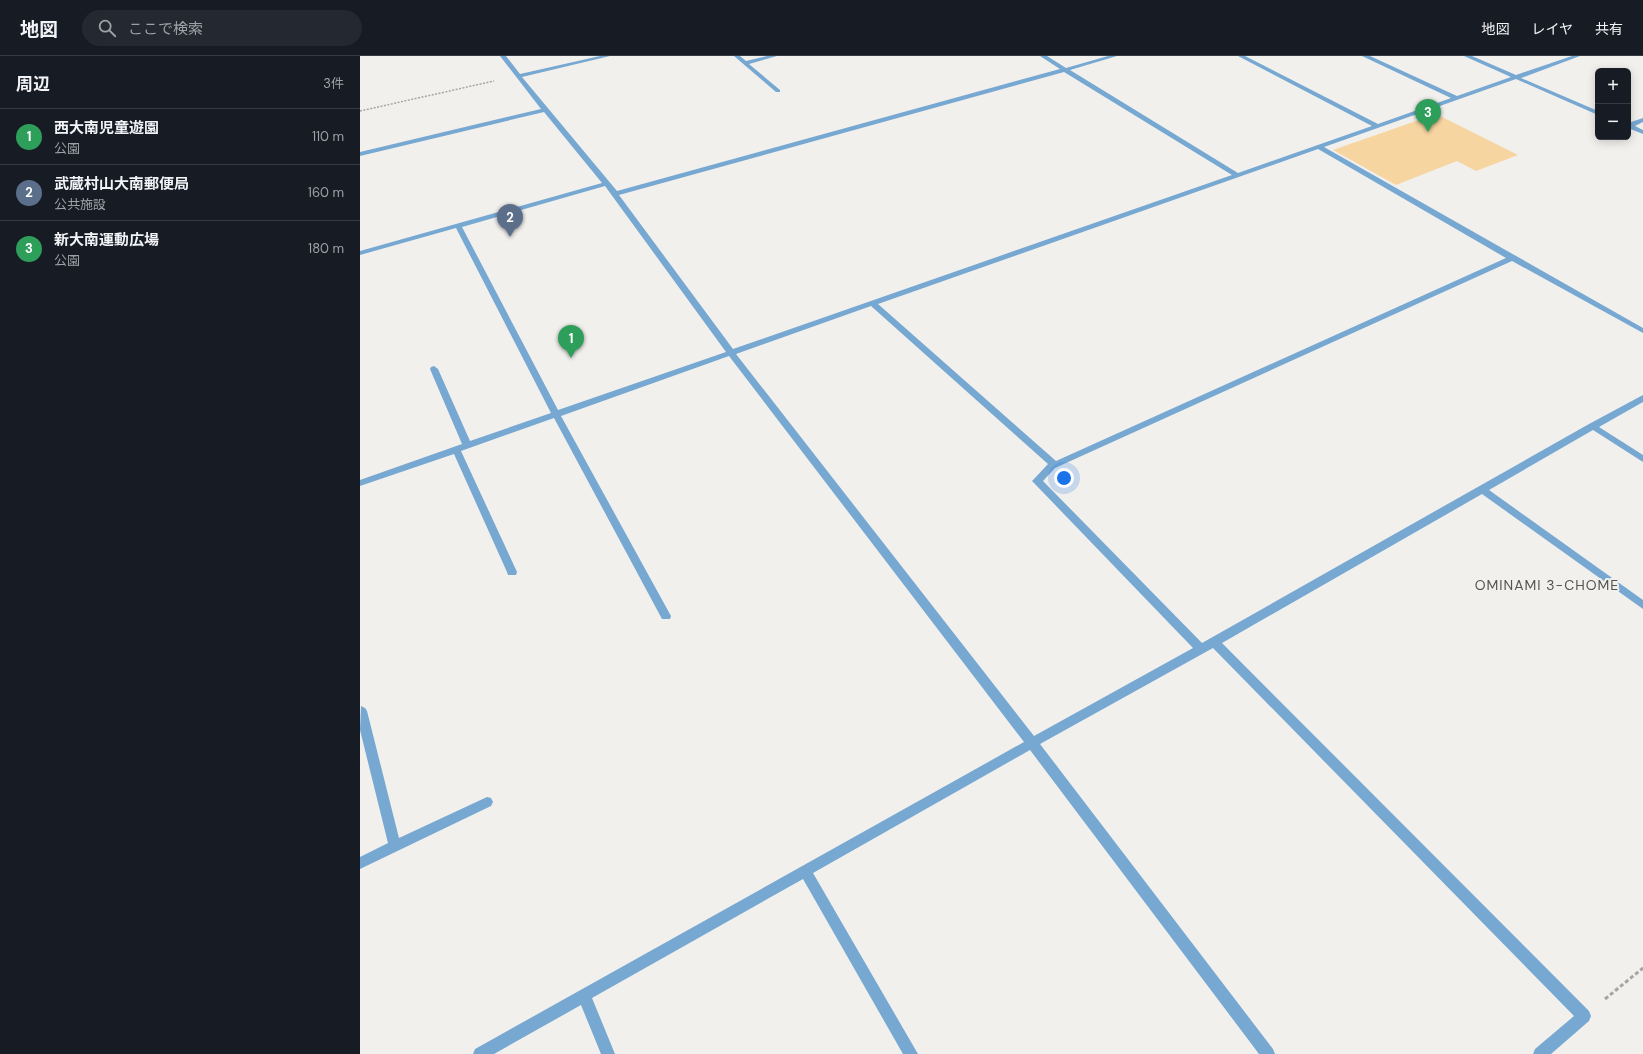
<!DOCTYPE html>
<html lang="ja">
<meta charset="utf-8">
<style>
body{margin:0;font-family:"DM Sans","Noto Sans JP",sans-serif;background:#242831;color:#f1f3f6}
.controls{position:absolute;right:12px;top:12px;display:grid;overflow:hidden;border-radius:6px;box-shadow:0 2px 10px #0003}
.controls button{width:36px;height:36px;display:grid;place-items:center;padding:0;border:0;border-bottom:1px solid #363941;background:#171b24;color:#f1f3f6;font:20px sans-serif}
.you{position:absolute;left:704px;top:422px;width:14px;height:14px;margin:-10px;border:3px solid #fff;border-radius:50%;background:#1a73e8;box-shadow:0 0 0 6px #1a73e833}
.badge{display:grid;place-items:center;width:26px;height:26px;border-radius:50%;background:#7c3aed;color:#fff;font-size:13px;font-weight:700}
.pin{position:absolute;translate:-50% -33px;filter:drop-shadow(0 1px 2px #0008)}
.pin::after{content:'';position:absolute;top:21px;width:14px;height:12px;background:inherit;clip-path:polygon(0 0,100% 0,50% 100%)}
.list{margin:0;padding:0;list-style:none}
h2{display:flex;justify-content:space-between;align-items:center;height:52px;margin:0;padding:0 16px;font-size:17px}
h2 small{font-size:13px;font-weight:400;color:#9ea1a6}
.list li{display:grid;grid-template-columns:26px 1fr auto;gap:12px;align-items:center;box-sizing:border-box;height:56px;padding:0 16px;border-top:1px solid #363941}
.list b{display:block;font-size:15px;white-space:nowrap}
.list p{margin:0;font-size:13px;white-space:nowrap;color:#9ea1a6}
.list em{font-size:13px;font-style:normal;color:#9ea1a6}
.icon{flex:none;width:22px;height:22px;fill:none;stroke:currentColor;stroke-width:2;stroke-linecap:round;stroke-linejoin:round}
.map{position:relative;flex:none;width:1283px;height:998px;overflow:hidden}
header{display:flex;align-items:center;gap:24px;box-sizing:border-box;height:56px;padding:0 20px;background:#171b24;border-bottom:1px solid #363941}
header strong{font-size:19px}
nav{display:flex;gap:22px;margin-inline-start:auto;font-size:14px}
.search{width:280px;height:36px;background:#242831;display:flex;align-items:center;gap:10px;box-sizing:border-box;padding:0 14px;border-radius:22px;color:#9ea1a6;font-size:15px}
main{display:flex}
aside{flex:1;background:#171b24}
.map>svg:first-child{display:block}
.green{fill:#f7d5a1}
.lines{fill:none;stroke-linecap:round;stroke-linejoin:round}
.path-far1{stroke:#a6a5a3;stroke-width:1.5;stroke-dasharray:2 1.5;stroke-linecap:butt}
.path{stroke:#a6a5a3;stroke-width:3;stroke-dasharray:4 2.5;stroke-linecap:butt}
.minor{fill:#77a8d2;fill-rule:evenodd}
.labels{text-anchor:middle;stroke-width:4;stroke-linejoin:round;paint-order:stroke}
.neighbourhood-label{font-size:14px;letter-spacing:1px;fill:#555351;stroke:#f2f0ed}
</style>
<header>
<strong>地図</strong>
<div class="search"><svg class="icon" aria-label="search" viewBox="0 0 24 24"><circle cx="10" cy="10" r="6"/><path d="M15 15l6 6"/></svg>ここで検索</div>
<nav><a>地図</a><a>レイヤ</a><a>共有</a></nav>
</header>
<main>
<aside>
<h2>周辺<small>3件</small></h2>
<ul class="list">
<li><span class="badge" style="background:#2e9e5b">1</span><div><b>西大南児童遊園</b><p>公園</p></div><em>110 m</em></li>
<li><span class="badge" style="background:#5c6f8a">2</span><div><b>武蔵村山大南郵便局</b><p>公共施設</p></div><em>160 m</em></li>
<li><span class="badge" style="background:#2e9e5b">3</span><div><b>新大南運動広場</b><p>公園</p></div><em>180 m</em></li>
</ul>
</aside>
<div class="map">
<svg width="1283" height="998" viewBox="0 0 1283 998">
<rect width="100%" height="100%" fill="#f2f0ed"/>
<path class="green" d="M1076,58L1158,99L1116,115L1097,105L1036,129L973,94Z"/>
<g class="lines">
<path class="path-far1" d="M0,55L134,25"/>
<path class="path" d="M1245,943L1283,912"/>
<g class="minor">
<path d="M140,0H146L160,18L240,0H250L162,21L257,135L700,13L680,0H687L706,12L748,0H757L710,14L878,117L1012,70L878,0H885L1018,68L1091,42L1002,0H1010L1097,40L1151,21L1104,0H1112L1156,19L1212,0H1220L1161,22L1238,55V59L1156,23L964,91L1283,272V277L1152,205L695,412L683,425L842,587L1229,368L1283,339V346L1239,371L1283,399V406L1233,374L1129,434L1283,544V553L1122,438L862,587L1229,955L1231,960L1229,965L1191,998H1173L1175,993L1214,960L853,592L680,688L913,993L915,998H899L670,694L453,817L558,998H543L443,823L232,942L255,998H241L221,949L134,998H113L115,993L664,686L369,300L201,360L311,560L310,563H302L194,362L101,395L157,516L156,519H148L147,516L94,398L0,430V424L102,388L70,313L71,311L74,310L78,313L110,385L191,357L96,172L0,199V195L242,127L184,56L0,100V96L181,53ZM704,16L872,119L373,293L259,139ZM958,93L1146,202L696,405L518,248ZM245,130L366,296L198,354L102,171ZM511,250L688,408L674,423L672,425L674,427L833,592L674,680L376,298Z"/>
<path d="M374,0H380L386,5L407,0H417L389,8L420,34V36H416Z"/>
<path d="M1283,62V66L1275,70L1283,74V78L1268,72V67Z"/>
<path d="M1,650L5,652L7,655L39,782L127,741L131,742L133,746L131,750L0,813V801L28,787L0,674Z"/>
</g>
</g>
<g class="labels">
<g class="neighbourhood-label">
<text x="1187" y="534">OMINAMI 3-CHOME</text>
</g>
</g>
</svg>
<div class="controls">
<button>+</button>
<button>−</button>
</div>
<div class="you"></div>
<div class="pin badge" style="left:211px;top:302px;background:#2e9e5b">1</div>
<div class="pin badge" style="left:150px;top:181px;background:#5c6f8a">2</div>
<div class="pin badge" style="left:1068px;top:76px;background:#2e9e5b">3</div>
</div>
</main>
